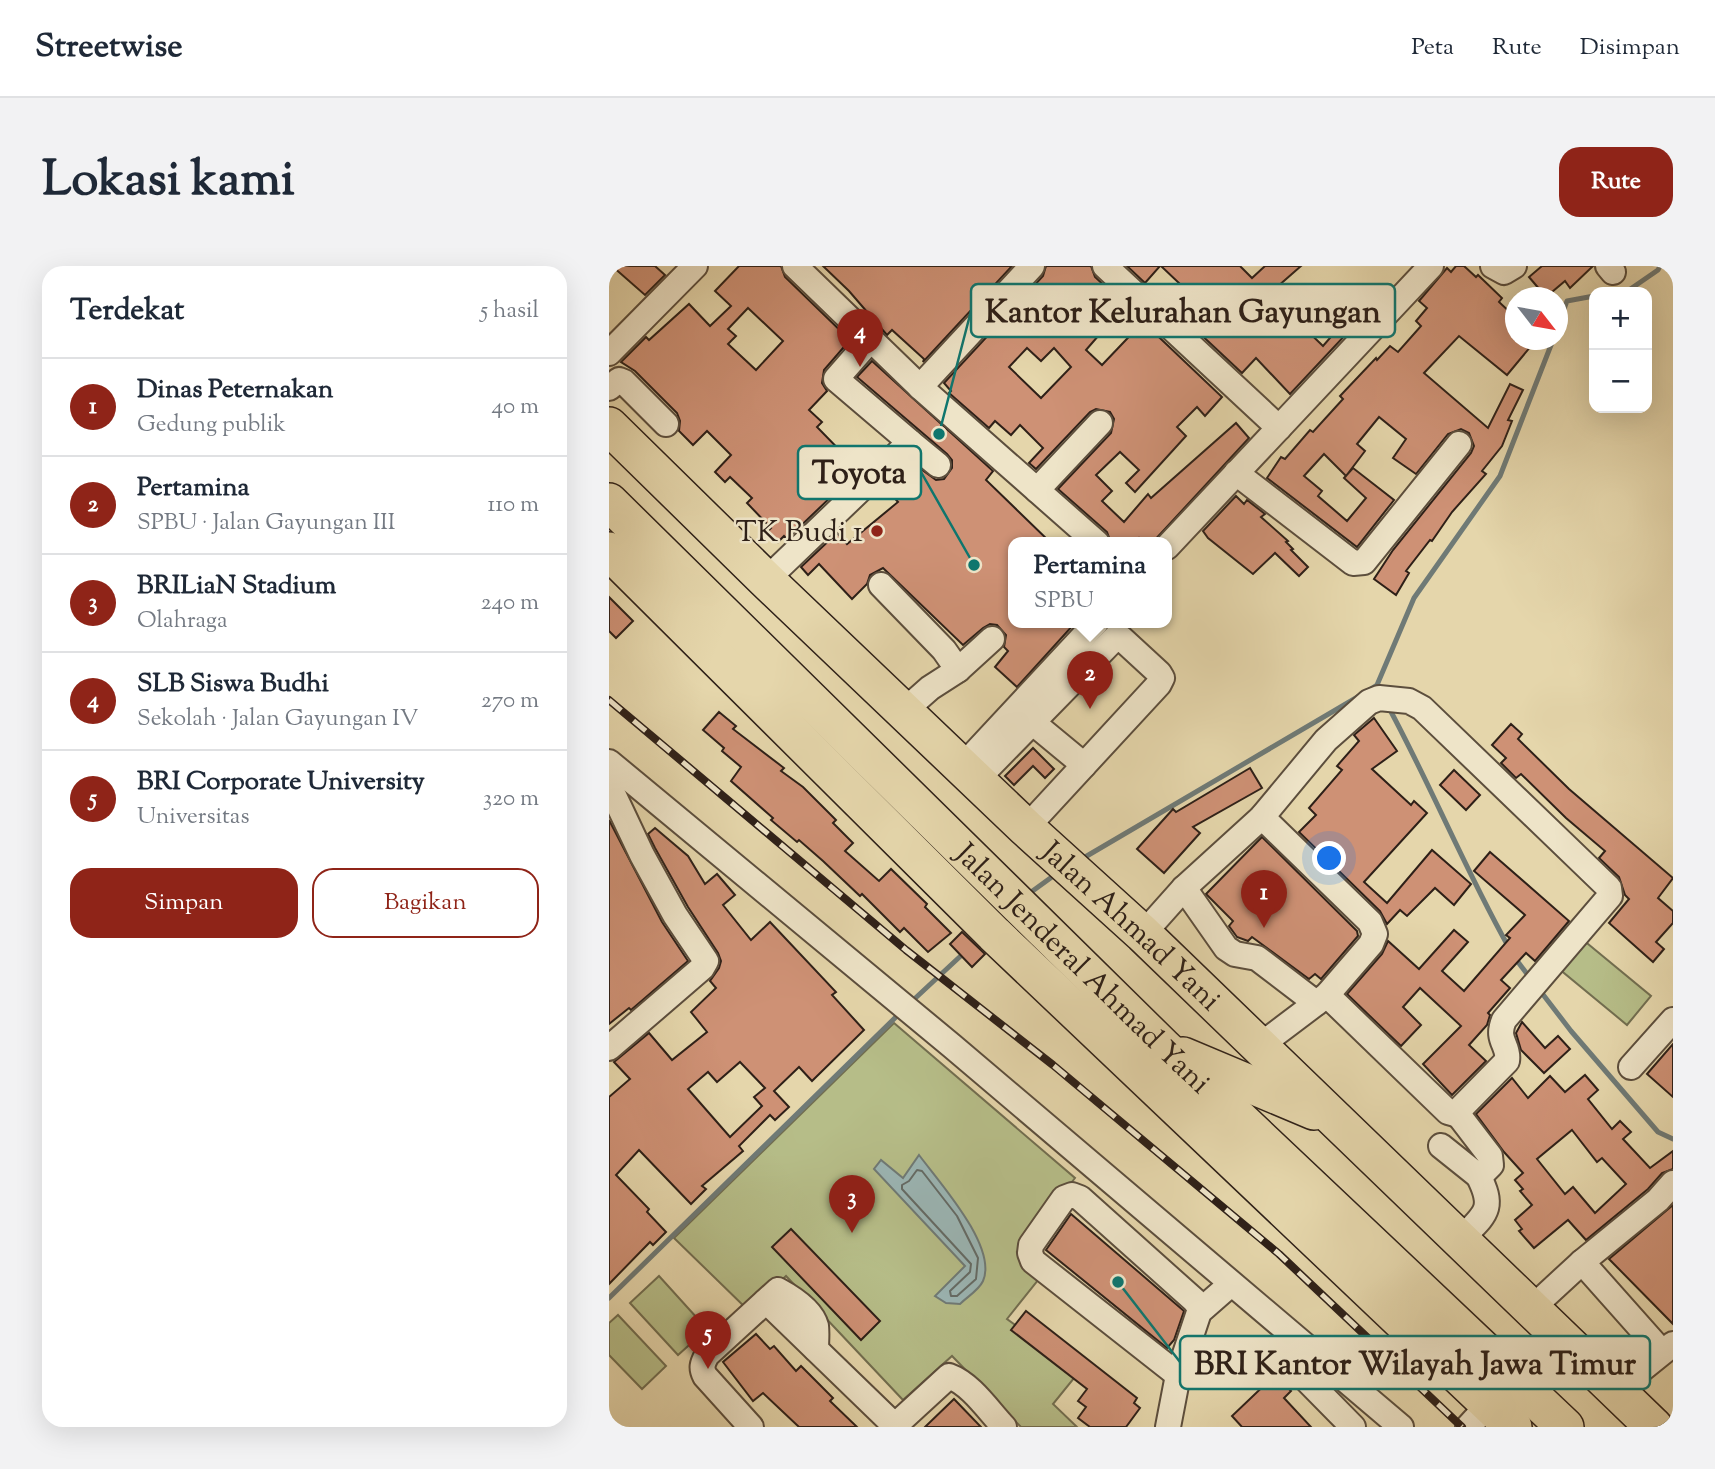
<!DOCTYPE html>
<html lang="id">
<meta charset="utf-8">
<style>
body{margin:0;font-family:"Sorts Mill Goudy",serif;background:#f2f2f3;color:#1f2937}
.controls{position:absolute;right:21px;top:21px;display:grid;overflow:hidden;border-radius:14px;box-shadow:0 7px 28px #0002}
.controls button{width:63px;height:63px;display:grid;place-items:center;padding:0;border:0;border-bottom:2px solid #e0e1e3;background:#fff;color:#1f2937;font:35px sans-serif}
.compass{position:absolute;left:896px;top:21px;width:63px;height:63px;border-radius:50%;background:#fff;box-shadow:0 7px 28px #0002;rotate:121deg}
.you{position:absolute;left:721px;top:593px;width:24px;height:24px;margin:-18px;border:5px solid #fff;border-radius:50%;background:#1a73e8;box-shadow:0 0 0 10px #1a73e833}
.badge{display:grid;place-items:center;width:46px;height:46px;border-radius:50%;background:#8f2418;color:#fff;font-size:23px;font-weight:700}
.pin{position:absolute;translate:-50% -58px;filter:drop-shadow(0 2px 4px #0008)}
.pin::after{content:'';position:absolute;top:37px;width:24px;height:21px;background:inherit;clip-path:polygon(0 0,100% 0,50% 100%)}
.popup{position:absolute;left:399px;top:271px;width:164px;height:91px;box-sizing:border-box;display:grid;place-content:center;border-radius:14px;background:#fff;filter:drop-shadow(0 2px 5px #0005);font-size:23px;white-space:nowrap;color:#747a83}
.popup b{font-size:26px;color:#1f2937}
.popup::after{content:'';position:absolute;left:50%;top:100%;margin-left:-14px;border:14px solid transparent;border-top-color:#fff}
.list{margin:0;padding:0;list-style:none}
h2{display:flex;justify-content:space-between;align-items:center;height:91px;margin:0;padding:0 28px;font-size:30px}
h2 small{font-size:23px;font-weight:400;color:#747a83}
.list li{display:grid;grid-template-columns:46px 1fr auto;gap:21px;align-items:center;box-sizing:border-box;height:98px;padding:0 28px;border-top:2px solid #e0e1e3}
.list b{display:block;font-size:26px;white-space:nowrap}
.list p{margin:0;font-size:23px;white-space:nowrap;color:#747a83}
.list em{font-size:23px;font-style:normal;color:#747a83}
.actions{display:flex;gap:14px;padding:21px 28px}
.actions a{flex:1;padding:16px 0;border:2px solid #8f2418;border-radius:21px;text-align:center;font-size:24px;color:#8f2418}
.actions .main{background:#8f2418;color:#fff}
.map{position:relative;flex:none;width:1064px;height:1161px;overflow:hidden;border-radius:21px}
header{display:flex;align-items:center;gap:42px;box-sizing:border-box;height:98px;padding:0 35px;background:#fff;border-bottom:2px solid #e0e1e3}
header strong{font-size:33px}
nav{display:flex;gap:38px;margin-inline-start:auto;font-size:24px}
.intro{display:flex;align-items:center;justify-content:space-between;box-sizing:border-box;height:168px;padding:0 42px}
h1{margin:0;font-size:49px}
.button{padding:18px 32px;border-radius:21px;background:#8f2418;color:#fff;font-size:24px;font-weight:700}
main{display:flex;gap:42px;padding:0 42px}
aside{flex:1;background:#fff;border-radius:21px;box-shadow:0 7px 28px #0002}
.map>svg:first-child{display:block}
.green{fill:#b6bd88;stroke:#726e50;stroke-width:2}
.water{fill:#9bb6b5;stroke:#6f7a76;stroke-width:2}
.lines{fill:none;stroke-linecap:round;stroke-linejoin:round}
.shore{stroke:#646b66;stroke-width:2}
.stream{stroke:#6f7a76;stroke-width:5}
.building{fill:#ce9175;stroke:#2e2018;stroke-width:2;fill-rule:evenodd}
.minor-casing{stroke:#5c4e3d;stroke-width:28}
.highway-casing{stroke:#2e2018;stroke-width:40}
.minor{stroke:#eee4c8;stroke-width:24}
.highway{stroke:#e5d6ab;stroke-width:37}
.rail-casing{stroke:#2e2018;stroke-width:8}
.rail{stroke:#eee4c8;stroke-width:5;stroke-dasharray:16;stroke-linecap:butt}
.poi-dot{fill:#8f2418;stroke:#eee4c8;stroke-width:2.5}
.labels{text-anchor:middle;stroke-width:5;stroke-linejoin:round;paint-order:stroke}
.poi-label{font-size:30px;fill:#2e2018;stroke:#eee4c8;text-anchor:end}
.street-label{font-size:30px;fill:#2e2018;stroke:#eee4c8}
.leader{fill:none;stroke:#0f766e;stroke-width:2.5}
.callout-dot{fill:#0f766e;stroke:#eee4c8;stroke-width:2.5}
.callout{fill:#eee4c8;stroke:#0f766e;stroke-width:2.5}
.callout-label{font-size:32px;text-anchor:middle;font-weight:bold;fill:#2e2018}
</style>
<header>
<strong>Streetwise</strong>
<nav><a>Peta</a><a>Rute</a><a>Disimpan</a></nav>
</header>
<div class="intro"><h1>Lokasi kami</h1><a class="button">Rute</a></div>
<main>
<aside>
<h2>Terdekat<small>5 hasil</small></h2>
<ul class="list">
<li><span class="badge">1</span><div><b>Dinas Peternakan</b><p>Gedung publik</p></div><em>40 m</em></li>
<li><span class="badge">2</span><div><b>Pertamina</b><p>SPBU · Jalan Gayungan III</p></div><em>110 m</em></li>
<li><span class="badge">3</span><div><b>BRILiaN Stadium</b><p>Olahraga</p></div><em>240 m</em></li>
<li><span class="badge">4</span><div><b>SLB Siswa Budhi</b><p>Sekolah · Jalan Gayungan IV</p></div><em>270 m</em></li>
<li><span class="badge">5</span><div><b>BRI Corporate University</b><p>Universitas</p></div><em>320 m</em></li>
</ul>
<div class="actions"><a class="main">Simpan</a><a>Bagikan</a></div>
</aside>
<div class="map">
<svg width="1064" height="1161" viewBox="0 0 1064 1161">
<rect width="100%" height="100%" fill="#e5d6ab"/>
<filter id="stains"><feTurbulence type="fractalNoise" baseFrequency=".00286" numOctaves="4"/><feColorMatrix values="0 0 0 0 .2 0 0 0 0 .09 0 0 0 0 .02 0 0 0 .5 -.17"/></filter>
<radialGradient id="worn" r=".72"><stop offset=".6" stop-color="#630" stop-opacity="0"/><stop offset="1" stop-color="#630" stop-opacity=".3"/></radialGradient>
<g class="green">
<path d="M973,673L1042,730L1018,759L949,702Z"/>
<path d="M285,757L466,912L408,986L433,1009L398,1053L470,1106L444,1138L468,1161H412L343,1090L294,1134L177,1010L140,1045L65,972Z"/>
<path d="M50,1010L98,1063L69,1089L21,1037Z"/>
<path d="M9,1049L57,1100L33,1123L0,1089V1057Z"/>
</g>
<path class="water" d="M310,889C330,916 389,981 374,1015C370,1024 358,1031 351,1038L337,1037L326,1030L356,1000L265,903L272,894L294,912Z"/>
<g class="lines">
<path class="shore" d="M308,904L313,905L348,950L369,992L367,1013L348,1030H342L341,1025L361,1006L362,998L293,923V919L300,915Z"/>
<g class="stream">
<path d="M1007,26L1020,24L1049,4L1051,0"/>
<path d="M948,62L958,35L985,30"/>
<path d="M760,424L768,419L805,332L891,210L944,74"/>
<path d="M780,442C822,520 856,603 899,680"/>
<path d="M471,594L752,429"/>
<path d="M418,629L447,608"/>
<path d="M906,692L921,712"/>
<path d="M929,722L962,765L1049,866L1064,873"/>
<path d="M300,738L357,685"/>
<path d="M0,1032L291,747"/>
</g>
</g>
<g class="building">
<path d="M3,0H46L56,9L36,29Z"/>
<path d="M130,0H172L176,11L241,74L215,104L213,117L218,125L200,144L213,156L208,161L250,204L178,273L175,270L169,276L159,265L162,262L138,237L143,232L121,211L116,216L106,206L122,189L98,165L84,179L70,165L71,155L68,147L26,105L12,96L37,71L40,74L80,38L101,60L122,40L106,25ZM139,42L174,75L147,104L119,78L127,70L119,63Z"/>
<path d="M214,0H403L314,96L315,93L283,64L278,69L240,25Z"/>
<path d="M437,0H482L486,11L516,39L477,84L493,99L534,56L613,131L596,150L588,141L568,161L577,170L526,226L517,217L530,204L511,186L487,209L503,225L493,235L515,256L539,228L542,232L627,157L640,172L543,277H535L530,272L525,277H502L498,266L449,223L502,167L505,153L501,146L487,143L481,146L427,203L420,197L434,182L411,159L402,169L386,155L380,162L340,127L342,125L335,117L434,10ZM418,82L432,95L445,82L462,101L432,132L400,101Z"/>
<path d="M518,0H551L536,17Z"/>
<path d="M552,0H631L643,12L656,0H692L660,28L714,80L734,57L741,64L681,128L647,92L633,107L555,34L571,18Z"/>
<path d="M847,0H855L867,11L869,9L893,32L890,36L906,51V74H927L898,109L850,70L815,107L879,162L901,118L914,124L899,154L903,155L893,180L873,205L877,208L843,246L823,275L821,274L797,305L800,307L787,329L765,313L784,284L862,187L865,180L860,167L852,163L839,168L807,208L784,192L797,173L770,151L748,178L756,185L737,210L715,188L695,210L713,225L709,230L738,255L757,232L735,212L744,202L785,234L748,281L658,212L672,191L676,193L701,164L704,166L734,133L731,130L767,92L768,94L781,80L789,86L812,60L807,55L818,42L810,35L838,2L842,6Z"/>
<path d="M933,0H984L961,22L956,15L937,31L920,11Z"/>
<path d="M745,21L756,31L742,48L730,38Z"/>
<path d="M263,95L384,205L377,214L442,277H404V357H466L408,421L386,401L399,385L395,381L397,369L388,359L381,358L374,362L354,379L274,302L261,309L258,318L243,333L210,298L199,309L192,301L228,267L238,278L289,236L277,222L305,198L327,214L335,213L343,202V194L338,188L248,111Z"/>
<path d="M627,230L635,238L638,234L656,248L652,251L679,275L677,276L684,283L682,284L699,301L690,310L666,287L644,308L599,272L594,265Z"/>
<path d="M0,331L24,355L7,372L0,365Z"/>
<path d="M110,446L127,460L124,463L175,502L172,505L194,521L227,554L224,557L244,577L236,585L270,615L282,603L318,638L316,641L342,667L319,686L295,662L291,666L253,628L251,630L214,595L190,574L188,576L162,554L164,552L122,515L132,501L113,485L115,482L94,464Z"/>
<path d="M765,452L788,485L763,503L802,539L805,535L818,547L755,616L778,637L823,584L862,618L845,639L826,622L798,650L791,644L778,658L771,645L690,566L707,549L700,542L733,504L728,500L750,475L745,469Z"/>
<path d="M902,458L913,468L909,473L960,523L1064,612L1049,632L1064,645V657L1047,676L1055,683L1044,696L1000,657L1020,633L1016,629L1010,611L990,592L996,585L957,552L912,508L907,512L892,497L897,492L883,479Z"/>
<path d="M424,482L445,503L436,512L424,500L405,519L396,510Z"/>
<path d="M641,502L653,522L584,561L591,567L555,607L528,583L564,543L567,546Z"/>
<path d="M845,504L871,529L857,544L831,519Z"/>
<path d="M0,554L53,656L79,695L22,744L20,742L0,758Z"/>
<path d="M46,562L79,590L96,618L108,608L126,629L114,639L142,674L161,656L227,726L223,729L255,764L203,815L190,801L165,825L180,841L166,854L161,849L130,880L134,885L93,920L97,923L82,938L30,884L7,909L40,943L38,946L57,966L44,979L41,976L0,1018V831L21,813L5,796L40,767L63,794L98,766L82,746L107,722L101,715L110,702L112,695L109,687L79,641L46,582L39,568ZM131,796L156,822L145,831L153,840L121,871L79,823L99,806L108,816Z"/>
<path d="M653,571L748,665L749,670L712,713L706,708L700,713L643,671L639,675L628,671L620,660L624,655L597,628Z"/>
<path d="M881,586L960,655L926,695L917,687L892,714L901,722L879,747L881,749L878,759L860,779L877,795L843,829L814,798L852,760L811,722L794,741L812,759L792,780L738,728L773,688L779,675L810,703L845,664L859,676L833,705L855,725L901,672L897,669L916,649L865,605Z"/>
<path d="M353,666L376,688L363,701L341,678Z"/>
<path d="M913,756L936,782L949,770L961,783L935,807L912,784L907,767Z"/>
<path d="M1064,778V831L1038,808Z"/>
<path d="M976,809L989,824L979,833L1003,863L1011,855L1022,866L1014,873L1041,902L1064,885V903L1053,907L1039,923L977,974L959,954L925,982L910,965L913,963L906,954L923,939L911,925L914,923L906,914L914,907L895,886L867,848L903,812L919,832L941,810L956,826ZM963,864L988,896L993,892L1017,918L986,947L964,921L956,928L928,893Z"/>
<path d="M1064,939V1058L1000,993Z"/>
<path d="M462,948L575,1045L565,1074L558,1082L437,984Z"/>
<path d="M182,963L271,1055L252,1074L163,981Z"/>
<path d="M417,1045L528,1132L525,1137L531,1142L517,1161H481L469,1152L477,1141L469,1135L478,1123L402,1064Z"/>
<path d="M147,1068L161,1083L165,1080L187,1105L192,1100L224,1132L221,1135L248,1161H190L154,1127L144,1135L114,1096Z"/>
<path d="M666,1109L682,1125L675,1132L702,1161H633L623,1150Z"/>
<path d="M345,1133L372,1161H316Z"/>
</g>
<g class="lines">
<g class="minor-casing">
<g id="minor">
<path d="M186,0L311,121L488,277"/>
<path d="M496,0L670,162"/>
<path d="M884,0L895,6L905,0"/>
<path d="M999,0L1004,6"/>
<path d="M262,73L227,113L301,176"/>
<path d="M0,87L86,0"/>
<path d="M311,121L423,0"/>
<path d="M0,122L10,114L15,116L57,158"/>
<path d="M627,207L744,297L755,296L850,178"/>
<path d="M428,224L491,157"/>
<path d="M558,281L822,0"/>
<path d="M157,314L301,176L329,199"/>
<path d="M272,319L335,384L349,404L321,422L295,445"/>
<path d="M349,404L383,373"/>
<path d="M423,456L475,499"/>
<path d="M0,496L343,780L792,1161"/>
<path d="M353,501L487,357"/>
<path d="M367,514L507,371L512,372L550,407L553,412L550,418L417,562"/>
<path d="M0,519L33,589L66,649L97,695L93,702L0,782"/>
<path d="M575,622L617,682L626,688L648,692L707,737"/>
<path d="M534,668L575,622L653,551L717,474L760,436L770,432L800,435L813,442L1000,622L1001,630L895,754C886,775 901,779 898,795L846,848L839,846L718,729"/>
<path d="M649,781L718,729L762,678L766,668L761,656L653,551"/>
<path d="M1022,801L1064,754"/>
<path d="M832,880L867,908H873L882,899L881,890L848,847"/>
<path d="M851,974C876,948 887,944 869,909"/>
<path d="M973,996L1053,1086"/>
<path d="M157,1035L281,1155L286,1157L292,1154L340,1110C362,1118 379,1144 395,1161"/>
<path d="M922,1043L973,996L1049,934L1064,917"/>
<path d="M684,1100L744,1161"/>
<path d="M569,1109L424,995L421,987L422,979L455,932L463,929L471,932L585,1034L590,1040V1046"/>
<path d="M1007,1124L1064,1078"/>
<path d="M142,1161L96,1110C92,1102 93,1098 98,1089L169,1024C182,1031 203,1044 207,1060C208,1067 207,1076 207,1083"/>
<path d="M559,1161L569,1109L590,1046L622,1018"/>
<path d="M859,1161L880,1138"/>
</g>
</g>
<g class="highway-casing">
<g id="highway">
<path id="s1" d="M0,160L157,314L417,562L534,668L1045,1161"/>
<path id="s2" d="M0,236L554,781L956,1161"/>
<path d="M0,285L385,668L904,1161"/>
<path d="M574,790L705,845"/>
</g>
</g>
<use href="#minor" class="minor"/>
<use href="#highway" class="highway"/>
<g class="rail-casing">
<path id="rail" d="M0,434L297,684L444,799L670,988L853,1161"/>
</g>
<use href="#rail" class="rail"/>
</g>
<circle class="poi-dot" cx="268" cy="265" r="7"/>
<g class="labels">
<g class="poi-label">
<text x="254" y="275">TK Budi 1</text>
</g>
<g class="street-label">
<text dy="10" stroke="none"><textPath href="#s1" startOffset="723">Jalan Ahmad Yani</textPath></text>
<text dy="10" stroke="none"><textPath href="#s2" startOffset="665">Jalan Jenderal Ahmad Yani</textPath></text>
</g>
</g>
<path class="leader" d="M330 168L362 45M365 299L312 206M509 1016L571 1096"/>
<g class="callout-dot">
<circle cx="330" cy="168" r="7"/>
<circle cx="365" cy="299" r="7"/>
<circle cx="509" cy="1016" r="7"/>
</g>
<g class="callout">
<rect x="362" y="18" width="424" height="53" rx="7"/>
<rect x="189" y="180" width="123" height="53" rx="7"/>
<rect x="571" y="1070" width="470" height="53" rx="7"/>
</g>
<g class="callout-label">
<text x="574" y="56">Kantor Kelurahan Gayungan</text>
<text x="250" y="217">Toyota</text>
<text x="806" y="1108">BRI Kantor Wilayah Jawa Timur</text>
</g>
<rect width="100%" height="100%" filter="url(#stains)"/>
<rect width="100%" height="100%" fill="url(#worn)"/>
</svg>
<div class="controls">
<button>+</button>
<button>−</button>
</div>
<svg class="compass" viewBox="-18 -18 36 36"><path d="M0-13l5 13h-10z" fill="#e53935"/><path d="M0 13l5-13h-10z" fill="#747a83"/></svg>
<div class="you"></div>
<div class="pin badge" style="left:655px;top:662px">1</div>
<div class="pin badge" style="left:481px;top:443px">2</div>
<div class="popup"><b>Pertamina</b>SPBU</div>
<div class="pin badge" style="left:243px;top:967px">3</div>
<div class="pin badge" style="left:251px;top:101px">4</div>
<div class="pin badge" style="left:99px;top:1103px">5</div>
</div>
</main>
